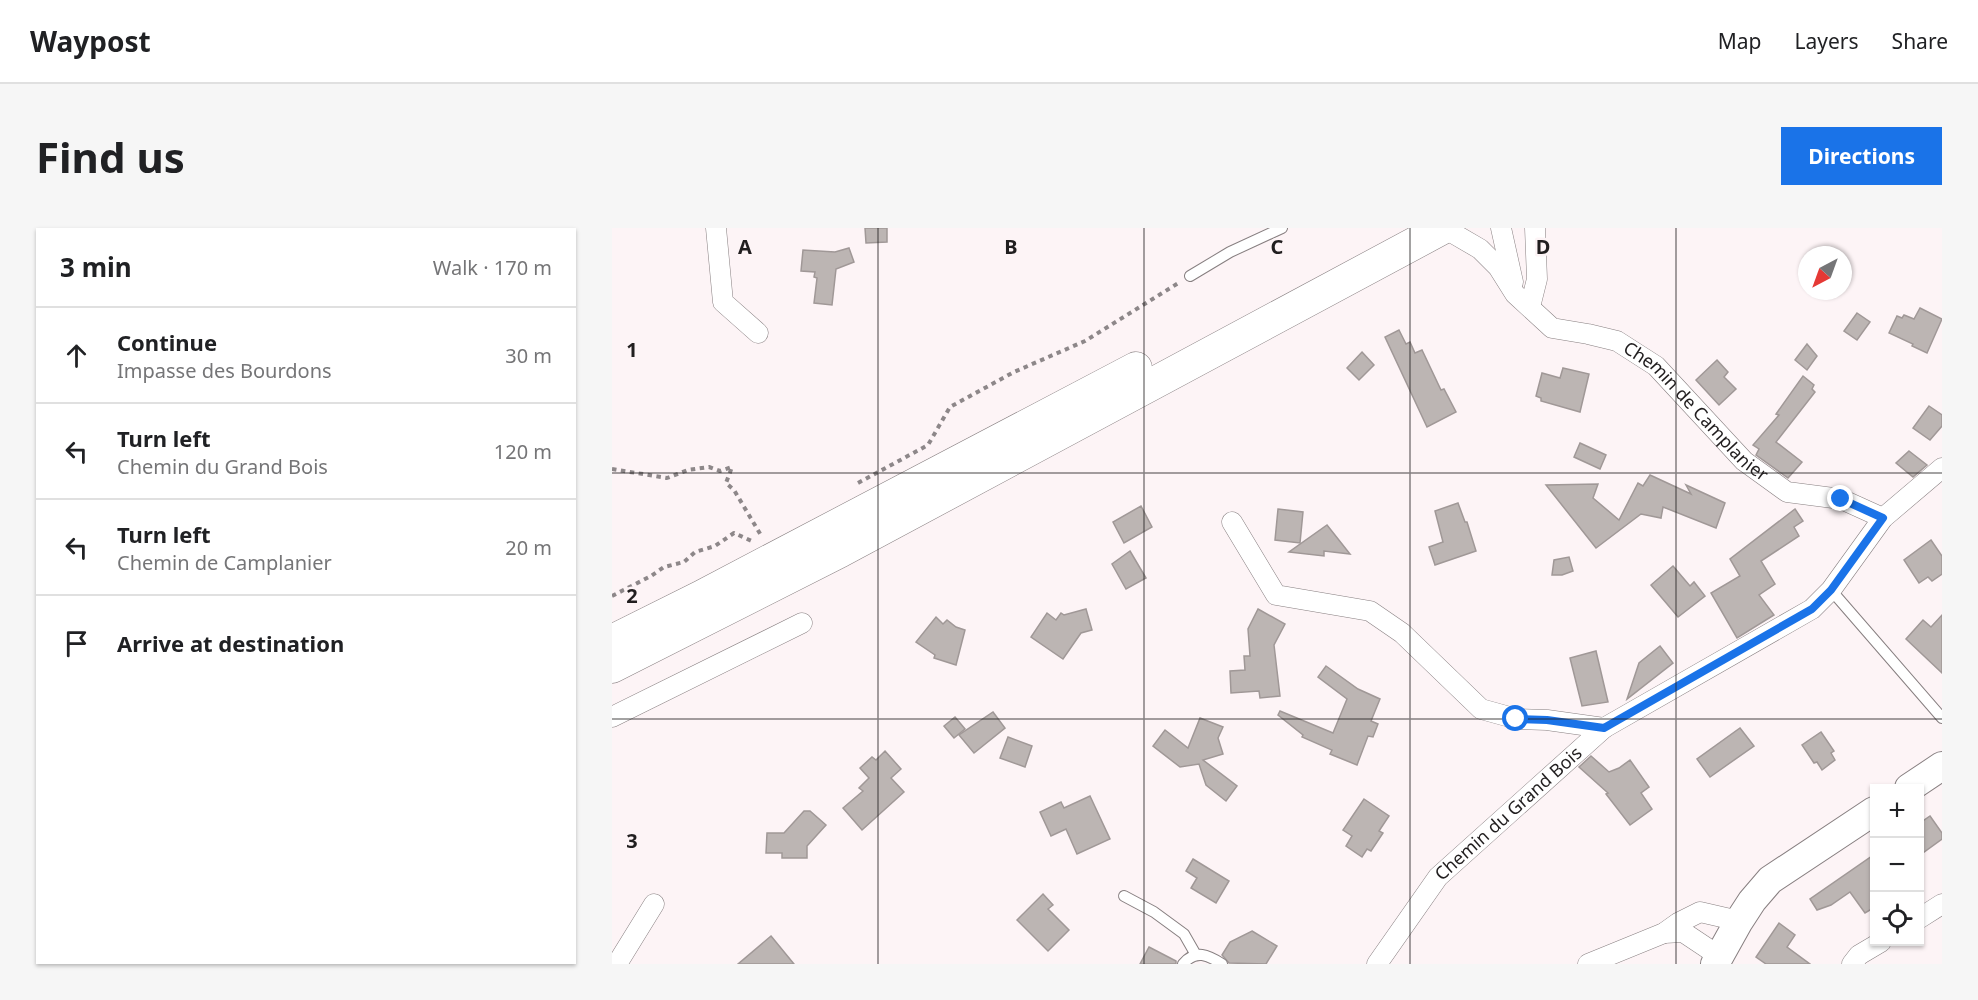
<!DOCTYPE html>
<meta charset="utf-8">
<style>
body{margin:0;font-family:"Noto Sans",sans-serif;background:#f6f6f6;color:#202124}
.controls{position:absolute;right:18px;bottom:18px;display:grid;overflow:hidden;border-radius:0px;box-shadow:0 2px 4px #0004}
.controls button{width:54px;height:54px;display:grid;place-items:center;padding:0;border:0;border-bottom:2px solid #e0e0e0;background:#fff;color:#202124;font:30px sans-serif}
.compass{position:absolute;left:1186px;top:18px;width:54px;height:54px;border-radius:50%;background:#fff;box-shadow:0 2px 4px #0004;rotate:221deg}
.stop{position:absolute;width:18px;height:18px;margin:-14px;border:4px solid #1a73e8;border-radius:50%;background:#fff}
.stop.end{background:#1a73e8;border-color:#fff;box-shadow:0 2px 6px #0008}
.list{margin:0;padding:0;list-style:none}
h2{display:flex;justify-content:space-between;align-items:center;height:78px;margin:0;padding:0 24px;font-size:26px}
h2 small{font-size:20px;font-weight:400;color:#757577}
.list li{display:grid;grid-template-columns:39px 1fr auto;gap:18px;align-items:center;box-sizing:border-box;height:96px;padding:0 24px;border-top:2px solid #e0e0e0}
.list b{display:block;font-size:22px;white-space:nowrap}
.list p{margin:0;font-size:20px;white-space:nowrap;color:#757577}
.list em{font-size:20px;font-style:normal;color:#757577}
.icon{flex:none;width:33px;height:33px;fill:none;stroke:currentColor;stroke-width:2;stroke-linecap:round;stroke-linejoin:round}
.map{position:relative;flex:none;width:1330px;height:736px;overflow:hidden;border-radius:0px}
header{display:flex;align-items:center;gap:36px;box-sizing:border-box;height:84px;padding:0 30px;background:#fff;border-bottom:2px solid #e0e0e0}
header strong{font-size:28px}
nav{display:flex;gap:33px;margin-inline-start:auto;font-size:21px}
.intro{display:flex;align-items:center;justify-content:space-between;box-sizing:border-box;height:144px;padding:0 36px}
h1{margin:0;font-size:42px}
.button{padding:15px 27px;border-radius:0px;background:#1a73e8;color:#fff;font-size:21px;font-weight:700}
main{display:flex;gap:36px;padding:0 36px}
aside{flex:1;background:#fff;border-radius:0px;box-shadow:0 2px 4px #0004}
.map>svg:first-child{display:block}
.building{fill:#bcb5b3;stroke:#a09897;stroke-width:1.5}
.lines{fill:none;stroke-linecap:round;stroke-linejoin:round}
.lane-casing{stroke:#877f80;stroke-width:12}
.street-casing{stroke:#877f80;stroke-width:21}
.secondary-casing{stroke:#877f80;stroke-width:30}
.primary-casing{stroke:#877f80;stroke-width:33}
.path{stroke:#8d8789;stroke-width:4;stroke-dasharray:4.5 4.5;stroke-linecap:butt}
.lane{stroke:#fff;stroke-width:10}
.street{stroke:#fff;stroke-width:20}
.secondary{stroke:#fff;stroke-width:28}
.primary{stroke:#fff;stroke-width:32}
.route{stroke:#1a73e8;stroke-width:8}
.grid{fill:none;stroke:#211e1f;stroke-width:1.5;stroke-opacity:0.55}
.labels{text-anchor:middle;stroke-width:5;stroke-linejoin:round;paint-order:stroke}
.street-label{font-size:18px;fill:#211e1f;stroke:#fdf4f6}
.grid-label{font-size:20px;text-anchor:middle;font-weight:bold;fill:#211e1f;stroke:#fdf4f6;stroke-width:5;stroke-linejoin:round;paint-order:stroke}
</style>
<header>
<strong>Waypost</strong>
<nav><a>Map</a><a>Layers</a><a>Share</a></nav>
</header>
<div class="intro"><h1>Find us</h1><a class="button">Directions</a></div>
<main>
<aside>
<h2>3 min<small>Walk · 170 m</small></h2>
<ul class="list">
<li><svg class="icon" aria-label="ahead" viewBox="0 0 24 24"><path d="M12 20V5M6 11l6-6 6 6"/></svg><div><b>Continue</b><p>Impasse des Bourdons</p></div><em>30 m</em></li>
<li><svg class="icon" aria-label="left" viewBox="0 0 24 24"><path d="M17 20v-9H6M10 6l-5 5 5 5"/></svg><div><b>Turn left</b><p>Chemin du Grand Bois</p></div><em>120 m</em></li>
<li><svg class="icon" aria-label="left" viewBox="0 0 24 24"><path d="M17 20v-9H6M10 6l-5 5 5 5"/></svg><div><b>Turn left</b><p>Chemin de Camplanier</p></div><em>20 m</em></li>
<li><svg class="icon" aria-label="arrive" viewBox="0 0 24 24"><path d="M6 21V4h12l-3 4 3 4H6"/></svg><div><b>Arrive at destination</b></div></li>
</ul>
</aside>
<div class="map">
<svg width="1330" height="736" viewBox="0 0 1330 736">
<rect width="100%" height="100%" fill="#fdf4f6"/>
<g class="building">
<path d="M253,0H275V14L254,15Z"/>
<path d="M237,20L242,34L224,41L220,77L202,75L205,50L202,49L203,44L189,43L191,22L223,24Z"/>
<path d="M1308,80L1330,91L1315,125L1300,118L1301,116L1277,105L1285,88L1290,90L1292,87L1302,91Z"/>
<path d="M1245,85L1258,94L1245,112L1232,103Z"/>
<path d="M787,102L794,116L798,114L803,125L810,122L829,162L832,161L844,184L815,199L773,109Z"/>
<path d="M1195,116L1205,128L1195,142L1183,132Z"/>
<path d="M750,124L762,137L747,152L735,140Z"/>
<path d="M1105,132L1116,144L1112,149L1124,161L1107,177L1084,152Z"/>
<path d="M951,140L977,146L968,184L929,173V170L924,168L930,145L948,150Z"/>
<path d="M1191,148L1202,157L1200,161L1203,164L1164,214L1190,234L1176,250L1144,227L1147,221L1141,217L1167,187L1164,186Z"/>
<path d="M1317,178L1330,187V198L1318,212L1301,200Z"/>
<path d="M968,215L994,227L988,241L962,229Z"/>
<path d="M1297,223L1315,237L1301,249L1284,235Z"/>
<path d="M1038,247L1079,266L1074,257L1113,275L1104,300L1051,279L1049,290L1029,286L984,320L934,257L986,256L981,270L1007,292L1026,255L1031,258Z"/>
<path d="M846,275L853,294H855L864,323L823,337L817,319L831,314L823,283Z"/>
<path d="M529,278L540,299L512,315L501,294Z"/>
<path d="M666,281L691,284L688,315L663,312Z"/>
<path d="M1183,281L1191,293L1182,299L1187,308L1149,333L1163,356L1147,367L1162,387L1125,410L1099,365L1128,348L1118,331Z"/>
<path d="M715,297L738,326L712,323V328L677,324Z"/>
<path d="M1319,312L1330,328V346L1320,353L1316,349L1307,355L1292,332Z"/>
<path d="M518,323L534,350L514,361L500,336Z"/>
<path d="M957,329L961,343L950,347H940L942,332Z"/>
<path d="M1061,338L1078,358L1082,354L1093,368L1066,389L1039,357Z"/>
<path d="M474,381L480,402L469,405L451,431L419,409L435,385L444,392L449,385L452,387Z"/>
<path d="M646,381L673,396L662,417L668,468L648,470L647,463L619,465L618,443L633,442L632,428H638L636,401Z"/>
<path d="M1330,387V445L1294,411L1311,392L1319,399Z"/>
<path d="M324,389L331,396L335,392L344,399L353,402L344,437L322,430L323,427L304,414Z"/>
<path d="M1048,418L1061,435L1015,471L1027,435Z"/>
<path d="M984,423L996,474L970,478L958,430Z"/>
<path d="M714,438L746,461L768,471L759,493L766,496L761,509L756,508L745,537L718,526L720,522L690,509L691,507L666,487L668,483L721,505L735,471L706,449Z"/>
<path d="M381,484L393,500L362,525L347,507Z"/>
<path d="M343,489L353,501L342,510L332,498Z"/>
<path d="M588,490L611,499L606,510L611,526L591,532L625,558L614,573L594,557L587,536L568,539L541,518L553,502L576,520Z"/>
<path d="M1128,500L1142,518L1098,549L1085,531Z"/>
<path d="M1209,504L1222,523L1219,525L1223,532L1210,542L1205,534L1202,535L1190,517Z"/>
<path d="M396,509L420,518L413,539L388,530Z"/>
<path d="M273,523L289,541L279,550L292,564L250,602L231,580L251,563L247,560L257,550L248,540L260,529L264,532Z"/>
<path d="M979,528L997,544L1007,540L1018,532L1037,559L1029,565L1040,581L1018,597L994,566L996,565L967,539Z"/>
<path d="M478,568L498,611L465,626L454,601L439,608L428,584L449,574L452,580Z"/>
<path d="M752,571L777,588L767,603L771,605L759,623L755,621L750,629L734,618L740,608L731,602Z"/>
<path d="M192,583H198L214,597L195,618V630H170V625H154L155,605H172Z"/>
<path d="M1318,588L1330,605V611L1308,627V595Z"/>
<path d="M1263,626V679L1253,685L1238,664L1219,677L1205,682L1198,671Z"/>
<path d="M581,631L617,653L604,675L579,660L585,650L574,643Z"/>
<path d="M431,666L441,677L436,681L457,702L436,723L405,692Z"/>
<path d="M1167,695L1183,707L1175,719L1198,736H1154L1144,729Z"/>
<path d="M640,703L665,718L654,736L617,735L610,727L618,714Z"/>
<path d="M159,708L182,736H126Z"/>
<path d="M537,719L564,733V736H528Z"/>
</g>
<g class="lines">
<g class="lane-casing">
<g id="lane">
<path d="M578,48L618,24L670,0"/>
<path d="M1219,362L1330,490"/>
<path d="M512,668L542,684L572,706L584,727"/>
<path d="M571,736C584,721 596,727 610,736"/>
</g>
</g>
<g class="street-casing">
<g id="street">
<path d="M104,0L111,74L146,105"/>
<path id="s1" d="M832,0L868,21L886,39L903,66L940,100L976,106L1005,113L1044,138L1132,233L1175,264L1229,271L1271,290"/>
<path d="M889,0L901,54"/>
<path d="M918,79L925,51L923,0"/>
<path d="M620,294L664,367L758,383L790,405L869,481L905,491L935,492L992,500"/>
<path d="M0,489L190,395"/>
<path d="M1308,690L1330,676"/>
<path d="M1052,705L1071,704L1107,728"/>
<path d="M5,736L42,676"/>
<path id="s2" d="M765,736L826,649L992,500L1200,381L1219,362L1271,290L1330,240"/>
<path d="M976,736L1052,705L1066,695L1088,684L1127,693"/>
<path d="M1240,736L1247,727L1269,714"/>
</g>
</g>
<g class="secondary-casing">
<g id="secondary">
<path d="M1297,560L1330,538"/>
<path d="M1103,736L1127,693L1140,673L1158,652L1262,583"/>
</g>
</g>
<g class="primary-casing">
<g id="primary">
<path d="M0,413L90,368L524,140"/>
<path d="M0,439L229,323L831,0"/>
</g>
</g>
<g class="path">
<path d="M0,241L55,250L76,242L97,239L108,243L120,239L114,255L122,262L150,309"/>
<path d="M246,255L316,217L338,179L402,144L473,113L568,54"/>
<path d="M0,368L39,348L52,339L72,334L83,324L103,318L122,305L142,314"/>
</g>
<use href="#lane" class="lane"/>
<use href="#street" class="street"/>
<use href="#secondary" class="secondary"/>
<use href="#primary" class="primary"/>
</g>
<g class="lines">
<path class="route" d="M904,491L935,492L992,500L1200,381L1219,362L1271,290L1229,271"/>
</g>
<path class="grid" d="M266,0V736M532,0V736M798,0V736M1064,0V736M0,245H1330M0,491H1330"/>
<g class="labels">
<g class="street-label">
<text dy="6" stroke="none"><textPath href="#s1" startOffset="322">Chemin de Camplanier</textPath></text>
<text dy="6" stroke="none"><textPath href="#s2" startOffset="201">Chemin du Grand Bois</textPath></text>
</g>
</g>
<g class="grid-label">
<text x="133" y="26">A</text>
<text x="399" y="26">B</text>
<text x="665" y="26">C</text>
<text x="931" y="26">D</text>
<text x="20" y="129">1</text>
<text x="20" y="375">2</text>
<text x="20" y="620">3</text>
</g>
</svg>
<div class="controls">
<button>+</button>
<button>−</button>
<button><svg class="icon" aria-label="locate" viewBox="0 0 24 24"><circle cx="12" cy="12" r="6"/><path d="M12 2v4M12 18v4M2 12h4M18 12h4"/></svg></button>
</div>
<svg class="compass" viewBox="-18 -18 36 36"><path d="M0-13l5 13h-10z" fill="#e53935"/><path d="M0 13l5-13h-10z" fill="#757577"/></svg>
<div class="stop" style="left:904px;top:491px"></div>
<div class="stop end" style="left:1229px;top:271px"></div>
</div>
</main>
